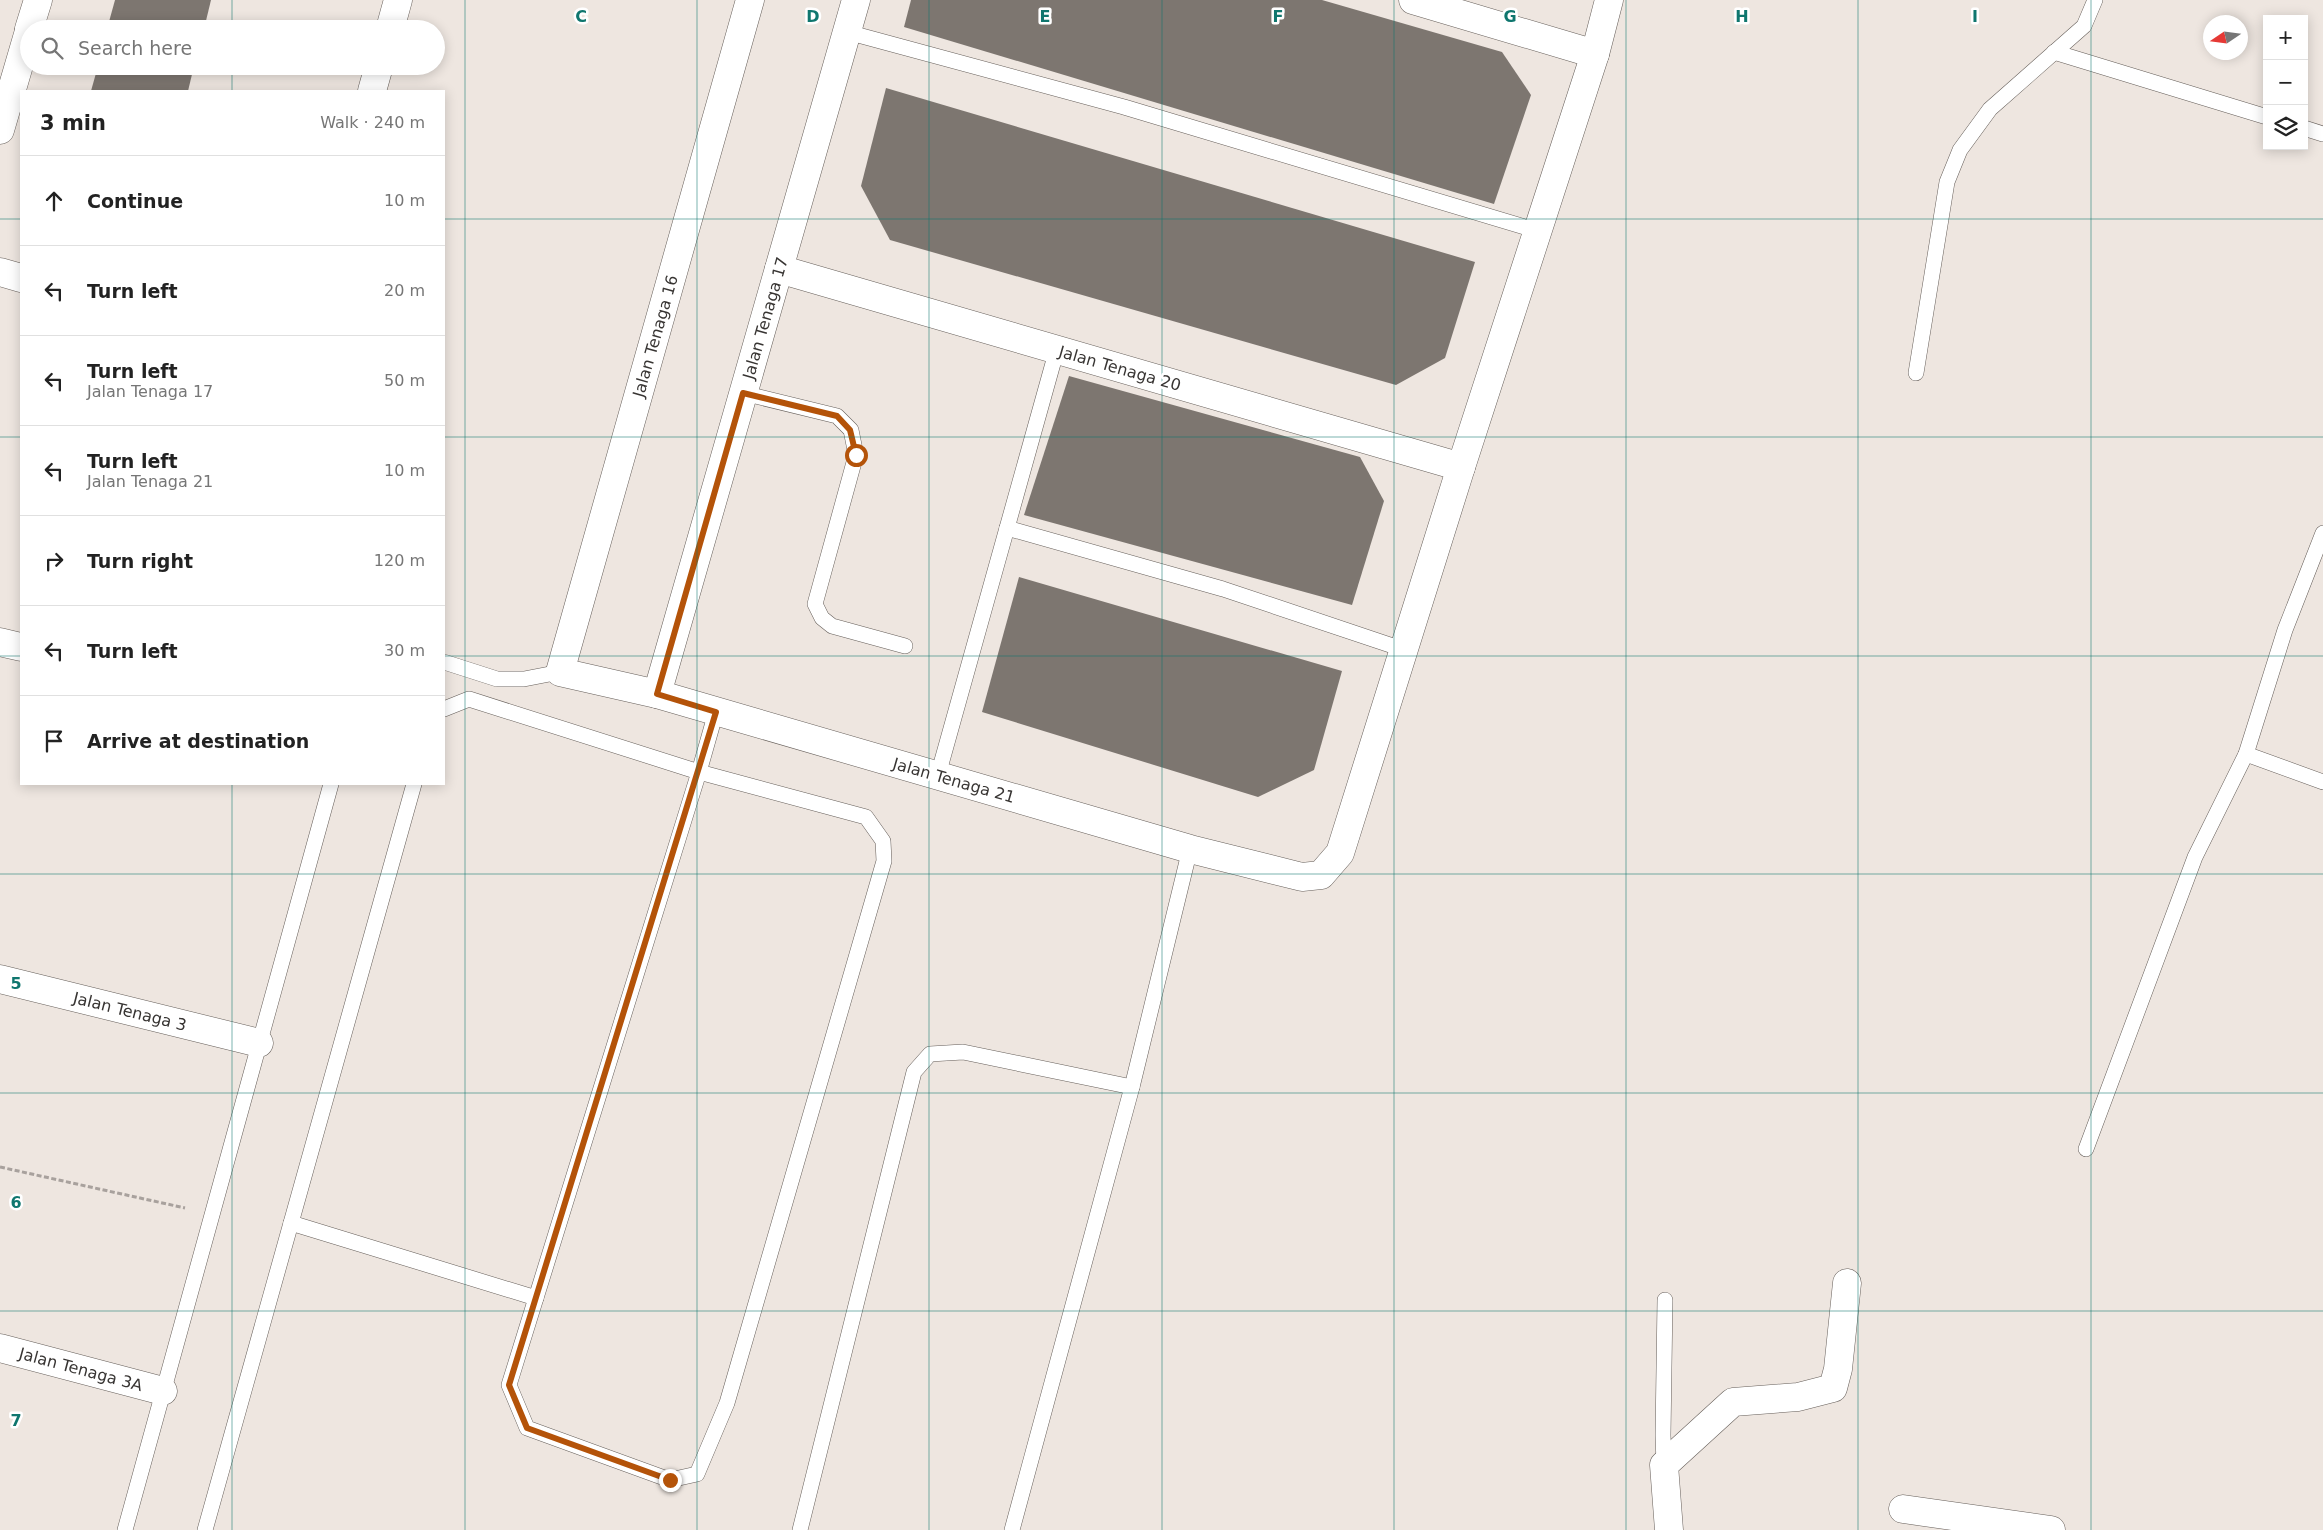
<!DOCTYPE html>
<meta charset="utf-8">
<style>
body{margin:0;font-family:"DejaVu Sans",sans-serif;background:#f2f2f2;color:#222}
.controls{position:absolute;right:15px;top:15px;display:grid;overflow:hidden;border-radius:0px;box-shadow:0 2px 12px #0003}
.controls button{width:45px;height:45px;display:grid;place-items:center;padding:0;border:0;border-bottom:1px solid #e0e0e0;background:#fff;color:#222;font:25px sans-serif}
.compass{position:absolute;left:2203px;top:15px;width:45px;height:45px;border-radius:50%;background:#fff;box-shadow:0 2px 12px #0003;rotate:257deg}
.stop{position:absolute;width:15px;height:15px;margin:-11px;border:4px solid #b45309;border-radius:50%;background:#fff}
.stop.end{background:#b45309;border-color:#fff;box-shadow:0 1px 5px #0008}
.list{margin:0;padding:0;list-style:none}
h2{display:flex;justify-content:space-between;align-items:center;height:65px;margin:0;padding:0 20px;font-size:21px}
h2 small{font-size:16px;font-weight:400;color:#767676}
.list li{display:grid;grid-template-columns:32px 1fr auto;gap:15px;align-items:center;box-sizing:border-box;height:90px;padding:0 20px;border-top:1px solid #e0e0e0}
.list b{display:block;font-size:19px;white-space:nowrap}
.list p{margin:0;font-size:16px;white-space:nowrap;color:#767676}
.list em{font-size:16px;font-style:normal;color:#767676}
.icon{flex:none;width:28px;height:28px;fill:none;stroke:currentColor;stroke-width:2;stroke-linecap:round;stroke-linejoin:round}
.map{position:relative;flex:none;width:2323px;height:1530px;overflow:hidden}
.search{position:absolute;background:#fff;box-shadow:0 2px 12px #0003;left:20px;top:20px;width:425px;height:55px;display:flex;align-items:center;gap:12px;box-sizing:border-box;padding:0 18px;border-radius:28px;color:#767676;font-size:19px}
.panel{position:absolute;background:#fff;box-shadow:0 2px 12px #0003;left:20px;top:90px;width:425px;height:695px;border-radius:0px}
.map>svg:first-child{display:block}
.building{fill:#7d7670}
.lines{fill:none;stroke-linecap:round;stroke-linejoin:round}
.lane-casing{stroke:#665f5a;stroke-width:16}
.street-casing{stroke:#665f5a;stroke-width:29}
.path{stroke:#a8a19d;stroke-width:3;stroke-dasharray:5 2.5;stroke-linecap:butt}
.lane{stroke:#fff;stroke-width:15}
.street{stroke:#fff;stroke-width:28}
.route{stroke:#b45309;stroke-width:6}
.grid{fill:none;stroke:#0f766e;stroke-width:1;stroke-opacity:0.55}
.labels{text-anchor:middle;stroke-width:5;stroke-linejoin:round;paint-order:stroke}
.street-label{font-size:16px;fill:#383533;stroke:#fff}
.grid-label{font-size:16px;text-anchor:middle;font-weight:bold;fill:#0f766e;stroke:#fff;stroke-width:5;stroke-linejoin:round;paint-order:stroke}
</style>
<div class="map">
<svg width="2323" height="1530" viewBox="0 0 2323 1530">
<rect width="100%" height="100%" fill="#eee6e0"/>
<g class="building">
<path d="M115,0H211L204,29H107Z"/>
<path d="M911,0H1322L1502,52L1531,95L1494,204L904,27Z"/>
<path d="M98,66H194L188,91H91Z"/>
<path d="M886,88L1475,262L1445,358L1396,385L890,240L861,186Z"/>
<path d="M1069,376L1360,457L1384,501L1352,605L1024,515Z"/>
<path d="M1019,577L1342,671L1314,770L1258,797L982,712Z"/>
</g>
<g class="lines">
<g class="lane-casing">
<g id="lane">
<path d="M847,32L1124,107L1538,231"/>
<path d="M2054,52L2267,117"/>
<path d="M2304,128L2323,134"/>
<path d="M1916,373L1947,182L1960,150L1990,109L2084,26L2095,0"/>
<path d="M743,393L837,416L851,430L856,455L815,604L822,618L832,626L905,646"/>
<path d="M1007,528L1223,589L1405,650"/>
<path d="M444,662L497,679H524L560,672"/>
<path d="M444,709L469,699L699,772L866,817L883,841L884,861L727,1403L697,1474L670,1480L527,1428L509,1385L699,772L716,712"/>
<path d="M2246,754L2323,782"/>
<path d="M938,775L1057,349"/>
<path d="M2086,1149L2195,857L2246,754L2285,630L2323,533"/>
<path d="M291,1223L536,1298"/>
<path d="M1664,1465L1663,1435L1665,1300"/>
<path d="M125,1530L331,784"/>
<path d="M205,1530L414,784"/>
<path d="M800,1530L914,1072L930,1054L963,1052L1132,1087"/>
<path d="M1012,1530L1132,1087L1190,849"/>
</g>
</g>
<g class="street-casing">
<g id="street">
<path d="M750,0L560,672L657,694L1190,849L1302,877L1321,875L1340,853L1461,467L1595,54L1609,0"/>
<path d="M1413,0L1595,54"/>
<path d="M29,29L38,0"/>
<path d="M390,29L398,0"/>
<path d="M372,91L379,66"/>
<path d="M0,130L29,31"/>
<path d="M779,269L1461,467"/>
<path d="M0,272L21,278"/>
<path d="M0,642L21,647"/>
<path d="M657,694L856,0"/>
<path d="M0,979L259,1043"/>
<path d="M0,1348L163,1391"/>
<path d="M1903,1509L2051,1530"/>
<path d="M1669,1530L1664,1465L1733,1402L1798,1397L1833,1388L1838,1369L1847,1283"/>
</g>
</g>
<path class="path" d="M0,1167L185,1208"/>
<use href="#lane" class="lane"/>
<use href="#street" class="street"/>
</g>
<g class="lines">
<path class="route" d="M670,1480L527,1428L509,1385L716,712L657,694L743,393L837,416L850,430L856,455"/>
</g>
<path class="grid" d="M232,0V29M465,0V1530M697,0V1530M929,0V1530M1162,0V1530M1394,0V1530M1626,0V1530M1858,0V1530M2091,0V1530M232,66V91M0,219H21M444,219H2323M0,437H21M444,437H2323M0,656H21M444,656H2323M232,784V1530M0,874H2323M0,1093H2323M0,1311H2323"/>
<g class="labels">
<g class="street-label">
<text transform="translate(765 318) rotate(-74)" y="6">Jalan Tenaga 17</text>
<text transform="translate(655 336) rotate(-74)" y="6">Jalan Tenaga 16</text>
<text transform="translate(1120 368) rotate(16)" y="6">Jalan Tenaga 20</text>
<text transform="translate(954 780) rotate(16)" y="6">Jalan Tenaga 21</text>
<text transform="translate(130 1011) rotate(14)" y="6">Jalan Tenaga 3</text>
<text transform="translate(81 1369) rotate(15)" y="6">Jalan Tenaga 3A</text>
</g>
</g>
<g class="grid-label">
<text x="581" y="22">C</text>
<text x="813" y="22">D</text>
<text x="1045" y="22">E</text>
<text x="1278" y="22">F</text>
<text x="1510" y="22">G</text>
<text x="1742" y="22">H</text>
<text x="1975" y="22">I</text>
<text x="16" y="989">5</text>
<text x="16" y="1208">6</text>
<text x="16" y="1426">7</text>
</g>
</svg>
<div class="controls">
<button>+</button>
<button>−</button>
<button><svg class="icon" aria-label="layers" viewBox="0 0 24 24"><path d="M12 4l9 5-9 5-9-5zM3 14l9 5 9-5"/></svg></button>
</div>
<svg class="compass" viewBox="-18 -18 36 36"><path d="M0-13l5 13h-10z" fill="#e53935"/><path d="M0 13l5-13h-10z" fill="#767676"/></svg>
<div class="stop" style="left:856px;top:455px"></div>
<div class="stop end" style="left:670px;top:1480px"></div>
<div class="search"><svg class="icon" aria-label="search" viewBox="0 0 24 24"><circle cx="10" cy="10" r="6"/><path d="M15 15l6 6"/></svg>Search here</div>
<section class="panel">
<h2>3 min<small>Walk · 240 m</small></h2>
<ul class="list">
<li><svg class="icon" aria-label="ahead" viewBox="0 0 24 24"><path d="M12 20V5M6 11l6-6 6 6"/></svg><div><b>Continue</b></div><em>10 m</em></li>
<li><svg class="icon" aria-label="left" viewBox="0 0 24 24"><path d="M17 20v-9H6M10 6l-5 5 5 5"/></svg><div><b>Turn left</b></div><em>20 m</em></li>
<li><svg class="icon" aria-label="left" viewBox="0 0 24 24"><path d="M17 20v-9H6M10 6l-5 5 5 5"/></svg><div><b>Turn left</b><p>Jalan Tenaga 17</p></div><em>50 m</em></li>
<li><svg class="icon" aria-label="left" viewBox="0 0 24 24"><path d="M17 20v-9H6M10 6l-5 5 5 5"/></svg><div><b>Turn left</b><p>Jalan Tenaga 21</p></div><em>10 m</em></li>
<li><svg class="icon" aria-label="right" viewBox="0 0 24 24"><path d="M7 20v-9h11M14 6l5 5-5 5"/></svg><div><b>Turn right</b></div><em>120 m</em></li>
<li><svg class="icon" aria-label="left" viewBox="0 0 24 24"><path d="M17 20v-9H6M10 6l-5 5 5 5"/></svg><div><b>Turn left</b></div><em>30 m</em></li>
<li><svg class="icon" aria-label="arrive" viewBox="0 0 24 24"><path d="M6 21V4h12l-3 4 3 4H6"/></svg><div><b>Arrive at destination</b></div></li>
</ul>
</section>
</div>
